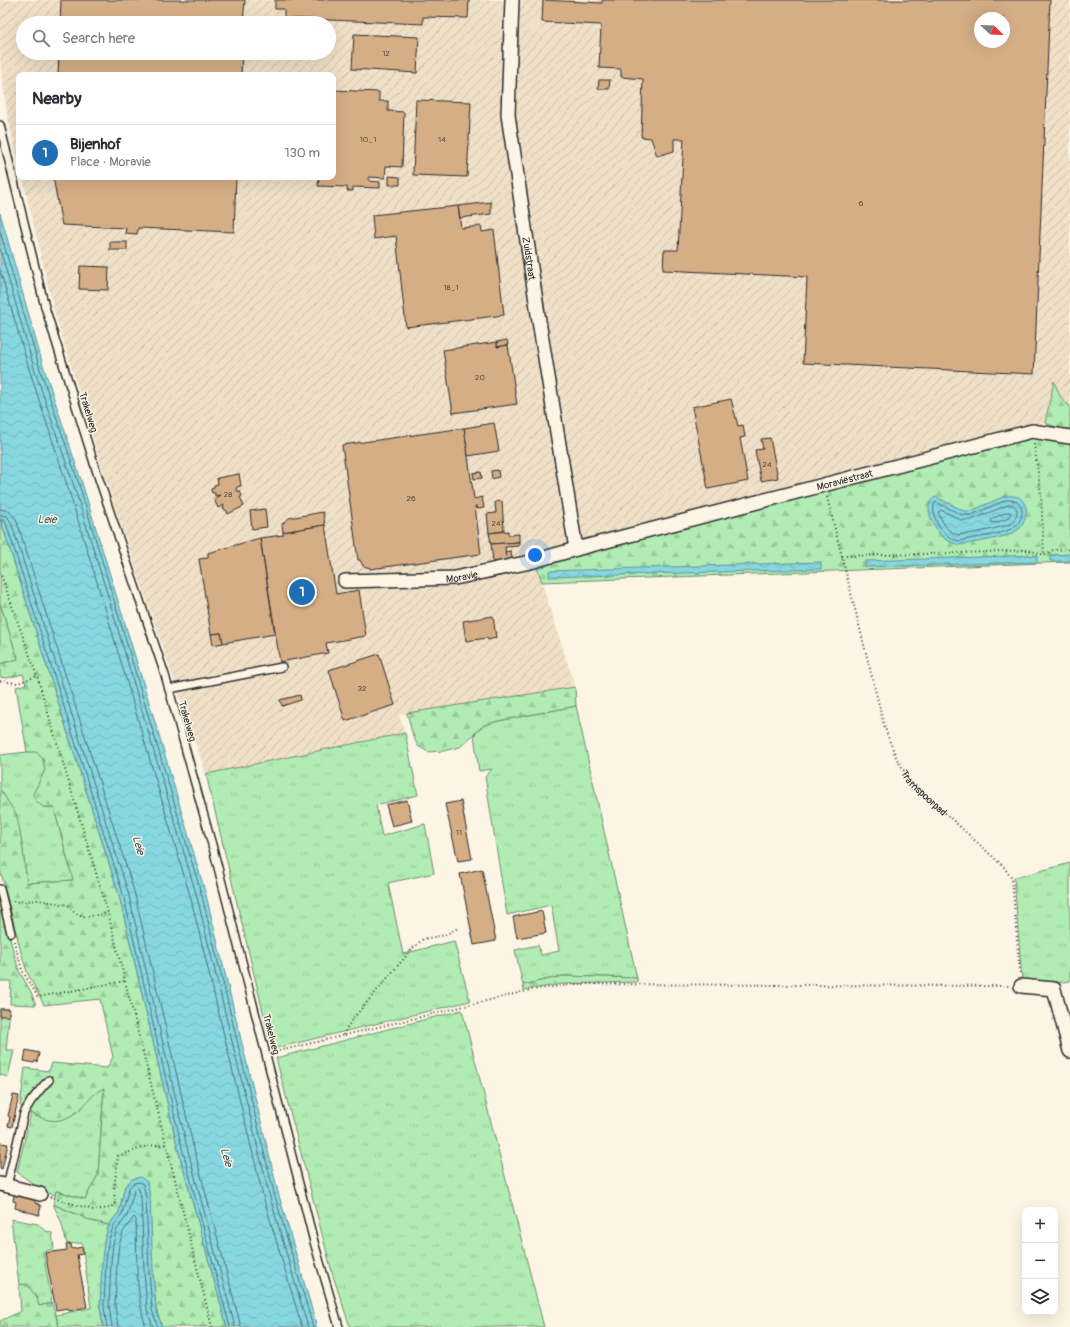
<!DOCTYPE html>
<meta charset="utf-8">
<style>
body{margin:0;font-family:Pangolin,sans-serif;background:#f2f2f3;color:#2b2b33}
.controls{position:absolute;right:12px;bottom:12px;display:grid;overflow:hidden;border-radius:8px;box-shadow:0 4px 16px #0002}
.controls button{width:36px;height:36px;display:grid;place-items:center;padding:0;border:0;border-bottom:1px solid #e1e1e2;background:#fff;color:#2b2b33;font:20px sans-serif}
.compass{position:absolute;left:974px;top:12px;width:36px;height:36px;border-radius:50%;background:#fff;box-shadow:0 4px 16px #0002;rotate:113deg}
.you{position:absolute;left:535px;top:555px;width:14px;height:14px;margin:-10px;border:3px solid #fff;border-radius:50%;background:#1a73e8;box-shadow:0 0 0 6px #1a73e833}
.badge{display:grid;place-items:center;width:26px;height:26px;border-radius:50%;background:#1f6fb2;color:#fff;font-size:13px;font-weight:700}
.pin{position:absolute;translate:-50% -50%;border:2px solid #fff;box-shadow:0 1px 4px #0006}
.list{margin:0;padding:0;list-style:none}
h2{display:flex;justify-content:space-between;align-items:center;height:52px;margin:0;padding:0 16px;font-size:17px}
h2 small{font-size:13px;font-weight:400;color:#7c7c81}
.list li{display:grid;grid-template-columns:26px 1fr auto;gap:12px;align-items:center;box-sizing:border-box;height:56px;padding:0 16px;border-top:1px solid #e1e1e2}
.list b{display:block;font-size:15px;white-space:nowrap}
.list p{margin:0;font-size:13px;white-space:nowrap;color:#7c7c81}
.list em{font-size:13px;font-style:normal;color:#7c7c81}
.icon{flex:none;width:22px;height:22px;fill:none;stroke:currentColor;stroke-width:2;stroke-linecap:round;stroke-linejoin:round}
.map{position:relative;flex:none;width:1070px;height:1327px;overflow:hidden}
.search{position:absolute;background:#fff;box-shadow:0 4px 16px #0002;left:16px;top:16px;width:320px;height:44px;display:flex;align-items:center;gap:10px;box-sizing:border-box;padding:0 14px;border-radius:22px;color:#7c7c81;font-size:15px}
.panel{position:absolute;background:#fff;box-shadow:0 4px 16px #0002;left:16px;top:72px;width:320px;height:108px;border-radius:8px}
.map>svg:first-child{display:block}
.industrial{fill:url(#industrial-furrows);fill-rule:evenodd}
.grass{fill:url(#grass-tufts);stroke:#6e8c6f}
.forest{fill:url(#forest-firs);stroke:#6e8c6f}
.water{fill:url(#water-waves);stroke:#629298}
.lines{fill:none;stroke-linecap:round;stroke-linejoin:round}
.shore{stroke:#507074;stroke-width:1}
.building{fill:#d5ae86;stroke:#2b2b2b;fill-rule:evenodd}
.lane-casing{stroke:#2b2b2b;stroke-width:10}
.street-casing{stroke:#2b2b2b;stroke-width:16}
.path{stroke:#2b2b2b;stroke-width:2;stroke-dasharray:1 3;stroke-linecap:butt}
.lane{stroke:#fcf5e5;stroke-width:7}
.street{stroke:#fcf5e5;stroke-width:13}
.labels{text-anchor:middle;stroke-width:3;stroke-linejoin:round;paint-order:stroke}
.number-label{font-size:8px;fill:#564c42}
.street-label{font-size:10px;fill:#2b2b2b;stroke:#fcf5e5}
.water-label{font-size:11px;font-style:italic;fill:#425658;stroke:#fcf5e5}
</style>
<div class="map">
<svg width="1070" height="1327" viewBox="0 0 1070 1327">
<defs>
<pattern id="industrial-furrows" width="10" height="10" patternUnits="userSpaceOnUse"><rect width="10" height="10" fill="#f0e0c8"/><path d="M-1 1l2-2M0 10L10 0M9 11l2-2" fill="none" stroke="#cec0ac"/></pattern>
<pattern id="grass-tufts" width="24" height="20" patternUnits="userSpaceOnUse"><rect width="24" height="20" fill="#b0ecb3"/><path d="M3 7l-1-3M5 7V3M7 7l1-3M15 17l-1-3M17 17v-4M19 17l1-3" fill="none" stroke="#98cb9a"/></pattern>
<pattern id="forest-firs" width="22" height="20" patternUnits="userSpaceOnUse"><rect width="22" height="20" fill="#b0ecb3"/><path d="M5 1l3.5 6h-7zM16 11l3.5 6h-7z" fill="#98cb9a"/></pattern>
<pattern id="water-waves" width="16" height="10" patternUnits="userSpaceOnUse"><rect width="16" height="10" fill="#87d7e1"/><path d="M0 5q4-4 8 0t8 0" fill="none" stroke="#75b9c1"/></pattern>
</defs>
<rect width="100%" height="100%" fill="#fcf5e5"/>
<filter id="ink" filterUnits="userSpaceOnUse"><feTurbulence type="fractalNoise" baseFrequency=".025" numOctaves="2"/><feDisplacementMap in="SourceGraphic" scale="8" xChannelSelector="R" yChannelSelector="G"/><feConvolveMatrix kernelMatrix="1 2 1 2 8 2 1 2 1" color-interpolation-filters="sRGB"/></filter>
<g filter="url(#ink)">
<path class="industrial" d="M0,0H1070V406L1066,404L1061,397L1054,381L1045,423L915,455L533,554L575,687L399,715L405,733L206,774L107,484L53,307L22,177H333V75H19V164L7,114L0,59ZM980,18H1004V42H980ZM23,23H329V53H23Z"/>
<g class="grass">
<path d="M0,603L18,659L0,664Z"/>
<path d="M576,706L637,978L563,976L523,985L515,950L538,945L541,955L559,951L551,905L507,915L485,777L492,769L479,771L474,735L484,725L498,721Z"/>
<path d="M405,733L418,795L376,805L382,836L425,824L434,873L388,883L403,954L454,941L470,1001L272,1049L206,774Z"/>
<path d="M36,751L43,759L45,770L38,785L54,808L73,880L27,883L22,843L2,792L0,791V755Z"/>
<path d="M1070,863V981L1056,983L1022,982L1014,878Z"/>
<path d="M0,1009H10L6,1050H14L8,1077L0,1075Z"/>
<path d="M462,1010L544,1327H350L333,1276L276,1058Z"/>
<path d="M104,1088L98,1175L85,1199L56,1191L55,1195L31,1188L32,1183L17,1172L31,1113L37,1117L78,1110L95,1092Z"/>
<path d="M53,1204L92,1221L109,1225L104,1242L100,1307L103,1327H59L56,1315L91,1308L82,1243L67,1244L61,1221Z"/>
<path d="M11,1219L38,1224L46,1231L52,1233L54,1249L43,1252L52,1303L39,1306L27,1285H19Z"/>
</g>
<g class="forest">
<path d="M1054,381C1058,390 1060,401 1070,406V432L1045,423Z"/>
<path d="M1029,435L1070,441V562L542,582L537,567L818,490Z"/>
<path d="M0,518L119,895L178,1149L227,1327H162L156,1309L153,1270L125,1186L119,1212L109,1225L92,1221L53,1204L56,1191L85,1199L98,1175L104,1088C90,1095 89,1102 79,1110C56,1129 41,1119 20,1106L25,1068L49,1071L52,1063L107,1068L113,1057L100,999L44,1005L27,972L21,952L0,869V791L2,792L17,816L22,843L27,883L73,880L54,808L43,807L35,800L33,794L45,770L43,759L36,752H27L16,687L26,684L23,674L7,678L0,677V664L18,659L0,603Z"/>
<path d="M575,687L576,706L498,721L484,725L460,747L443,751L428,752L418,746L413,736L407,713Z"/>
<path d="M0,903L19,971L31,992L36,1005L10,1004L11,981H0Z"/>
<path d="M563,976L637,978V982L563,984L524,990L523,985Z"/>
<path d="M27,1284L37,1298L39,1306L52,1303L59,1327H0V1321L21,1311L19,1285Z"/>
</g>
<g class="water">
<path d="M0,213L43,365L82,483L159,735L206,895L278,1192L317,1327H227L178,1149L119,895L0,518Z"/>
<path d="M1005,496C1014,496 1020,495 1024,503C1027,508 1027,513 1025,518C1024,522 1022,526 1019,529C1007,539 974,542 959,545C954,543 948,542 944,538C935,531 920,503 936,497L964,511H971Z"/>
<path d="M1070,554V561H1050V555Z"/>
<path d="M1037,555V562L865,567V561Z"/>
<path d="M821,562V569L549,577V571Z"/>
<path d="M141,1177L147,1182L150,1196L153,1270L156,1309L162,1327H103L100,1307L102,1261L104,1242L109,1225L119,1212L125,1186L132,1179Z"/>
</g>
<g class="lines">
<g class="shore">
<path d="M0,231L39,366L79,484L115,604L202,896L274,1193L313,1327"/>
<path d="M0,249L34,368L74,486L111,606L197,897L269,1194L308,1327"/>
<path d="M0,270L29,369L68,488L105,608L191,899L263,1196L302,1327"/>
<path d="M1007,500C1027,499 1026,521 1011,529C996,536 976,537 959,541C942,537 932,520 934,504L936,502L962,515H971Z"/>
<path d="M1008,505H1013L1017,509C1017,514 1016,519 1012,523C1005,527 961,537 955,534C946,530 942,521 938,512L941,510L961,520H971Z"/>
<path d="M0,509L9,511L16,519L134,891L193,1145L241,1327"/>
<path d="M1008,512H1010L1011,514L1007,519L994,523L991,522L992,519Z"/>
<path d="M0,515L7,516L11,522L128,892L187,1147L235,1327"/>
<path d="M0,520H4L6,523L123,894L182,1148L230,1327"/>
<path d="M107,1327L104,1307L106,1261L108,1243L113,1227L122,1214L129,1188L134,1183L139,1182L143,1184L146,1197L149,1270L152,1310L158,1327"/>
<path d="M112,1327L109,1306L111,1261L113,1244L117,1229L127,1216L134,1191L137,1188L139,1189L141,1197L144,1270L147,1310L153,1327"/>
<path d="M118,1327L115,1306L117,1262L119,1245L123,1232L134,1217L136,1219C137,1254 135,1294 146,1327"/>
</g>
</g>
<g class="building">
<path d="M61,0H245L243,23H60Z"/>
<path d="M275,0H469L468,18L423,17V24L284,18V9H275Z"/>
<path d="M543,0L602,3V0H1050L1034,374L803,363L807,277L663,270L664,250H678L684,139H674V151L657,156L651,138L641,137L643,79L621,77V69L599,68L601,25L542,22ZM980,18H1004V42H980Z"/>
<path d="M354,34L419,37L417,73L352,69Z"/>
<path d="M59,53H242L241,75H58Z"/>
<path d="M599,80H610L609,89H598Z"/>
<path d="M333,90L379,92V101H388V111L404,112L402,167L386,166L385,178L369,177V181L380,182V188L353,187V191H347V187L318,186L319,177H333Z"/>
<path d="M416,100L471,102L467,177L413,175Z"/>
<path d="M389,176L400,177V185H389Z"/>
<path d="M53,177H236L234,232L138,228L137,234L125,233L126,228L62,225Z"/>
<path d="M491,202V214L460,218L458,206Z"/>
<path d="M458,206L461,228L481,226L482,232L494,230L504,315L406,327L396,236L374,239L372,215Z"/>
<rect x="110" y="242" width="17" height="8"/>
<path d="M80,266L109,267L108,290L79,289Z"/>
<path d="M507,340L508,345L497,347V342Z"/>
<path d="M497,342V347L508,345L517,404L453,413L443,350Z"/>
<path d="M731,399L738,426L743,425L745,437L740,438L748,481L708,489L692,407Z"/>
<path d="M494,423L499,451L468,456L464,428Z"/>
<path d="M464,428L474,499L482,497L484,508L477,509V506H475L481,554L370,569V568L363,566L360,560H358L342,445Z"/>
<path d="M770,438L778,478L761,481L755,450L763,449L761,439Z"/>
<path d="M498,470L499,477L492,479L491,471Z"/>
<path d="M481,472L482,478L474,479L473,473Z"/>
<path d="M239,474L241,486L237,487L236,491H240L242,496L240,497L244,506L228,514L227,511L223,509L224,505L218,508L214,499L220,495L215,496V493H212L211,489L214,487V485L218,484L217,478Z"/>
<path d="M502,501L504,531L489,533L487,514L496,513L495,502Z"/>
<path d="M265,509L267,527L252,529L250,511Z"/>
<path d="M323,512L325,525L283,532L282,524L289,518Z"/>
<path d="M325,525L336,594L359,590L366,636L326,643L328,653L280,662L260,538L283,535V532Z"/>
<path d="M508,531V535L519,534V542L491,544L489,533Z"/>
<path d="M260,538L275,634L223,643L221,633L211,634L199,559L208,558V553Z"/>
<path d="M519,542V546L505,547L507,560L493,562L491,544Z"/>
<path d="M511,551L512,560H507L505,552Z"/>
<path d="M493,616L496,638L488,640L487,638L466,641L463,621Z"/>
<path d="M221,633L223,643L213,645L211,634Z"/>
<path d="M379,654L395,705L345,721L329,670Z"/>
<path d="M300,695L301,700L282,706L280,700Z"/>
<path d="M407,800L412,821L392,826L386,805Z"/>
<path d="M461,801L472,859L458,861L445,804Z"/>
<path d="M482,869L496,941L474,945L460,874Z"/>
<path d="M542,911L546,933L517,938L513,917Z"/>
<rect x="0" y="1009" width="9" height="7"/>
<path d="M26,1050L39,1053L37,1062L35,1061L34,1063L24,1061Z"/>
<path d="M13,1095L19,1096L12,1127L8,1126L10,1117L8,1116Z"/>
<path d="M0,1143L8,1144L2,1169L0,1168Z"/>
<path d="M14,1195L35,1200V1203L39,1204V1205L41,1206L39,1215L15,1208L16,1202L13,1201Z"/>
<path d="M71,1244L72,1249L82,1247L83,1254L77,1255L87,1307L69,1311L68,1308L56,1310L45,1253L67,1250L66,1245Z"/>
</g>
<g class="lines">
<g class="lane-casing">
<g id="lane">
<path d="M0,125L45,307L98,476L165,675L214,852L314,1242L339,1327"/>
<path d="M169,689L282,667"/>
<path d="M0,889L11,933"/>
<path d="M7,1186L24,1113L31,1101L44,1085L49,1080"/>
</g>
</g>
<g class="street-casing">
<g id="street">
<path id="s2" d="M512,0L508,115L539,321L576,549"/>
<path id="s3" d="M345,581L455,578L530,562L576,549L1032,431L1070,437"/>
<path d="M1021,986L1054,989L1070,1051"/>
<path d="M0,1184L40,1194"/>
</g>
</g>
<g class="path">
<path d="M1034,444L1041,494L1044,555"/>
<path id="s1" d="M827,497L884,725L890,742L897,759L910,781L1004,867L1012,879L1020,974"/>
<path d="M842,556L961,553L1028,550L1044,555L1053,550L1070,549"/>
<path d="M0,572L37,676L108,913L212,1327"/>
<path d="M0,681L18,683L37,676"/>
<path d="M13,901L16,902L38,900L68,905L75,913L85,917L108,913"/>
<path d="M14,941L22,970L38,997L125,981"/>
<path d="M343,1035L351,1021L412,949L423,939L445,935L458,928"/>
<path d="M275,1052L531,990L576,984L1009,986"/>
<path d="M50,1197L94,1210L110,1208L115,1203L114,1189L118,1156L147,1146L166,1144"/>
</g>
<use href="#lane" class="lane"/>
<use href="#street" class="street"/>
</g>
</g>
<g class="labels">
<g class="number-label">
<text x="386" y="56">12</text>
<text x="368" y="142">10_1</text>
<text x="442" y="142">14</text>
<text x="861" y="206">6</text>
<text x="451" y="290">18_1</text>
<text x="480" y="380">20</text>
<text x="767" y="467">24</text>
<text x="228" y="497">28</text>
<text x="411" y="501">26</text>
<text x="496" y="526">24</text>
<text x="362" y="691">32</text>
<text x="459" y="835">11</text>
</g>
<g class="street-label">
<text dy="4" stroke="none"><textPath href="#s2" startOffset="260">Zuidstraat</textPath></text>
<text transform="translate(89 412) rotate(73)" y="4">Trakelweg</text>
<text dy="4" stroke="none"><textPath href="#s3" startOffset="512">Moraviëstraat</textPath></text>
<text dy="4" stroke="none"><textPath href="#s3" startOffset="117">Moravie</textPath></text>
<text transform="translate(188 721) rotate(74)" y="4">Trakelweg</text>
<text dy="4" stroke="none"><textPath href="#s1" startOffset="315">Tramspoorpad</textPath></text>
<text transform="translate(272 1034) rotate(76)" y="4">Trakelweg</text>
</g>
<g class="water-label">
<text x="47" y="523">Leie</text>
<text transform="translate(139 845) rotate(74)" y="4">Leie</text>
<text transform="translate(227 1157) rotate(74)" y="4">Leie</text>
</g>
</g>
</svg>
<div class="controls">
<button>+</button>
<button>−</button>
<button><svg class="icon" aria-label="layers" viewBox="0 0 24 24"><path d="M12 4l9 5-9 5-9-5zM3 14l9 5 9-5"/></svg></button>
</div>
<svg class="compass" viewBox="-18 -18 36 36"><path d="M0-13l5 13h-10z" fill="#e53935"/><path d="M0 13l5-13h-10z" fill="#7c7c81"/></svg>
<div class="you"></div>
<div class="pin badge" style="left:302px;top:592px">1</div>
<div class="search"><svg class="icon" aria-label="search" viewBox="0 0 24 24"><circle cx="10" cy="10" r="6"/><path d="M15 15l6 6"/></svg>Search here</div>
<section class="panel">
<h2>Nearby<small></small></h2>
<ul class="list">
<li><span class="badge">1</span><div><b>Bijenhof</b><p>Place · Moravie</p></div><em>130 m</em></li>
</ul>
</section>
</div>
